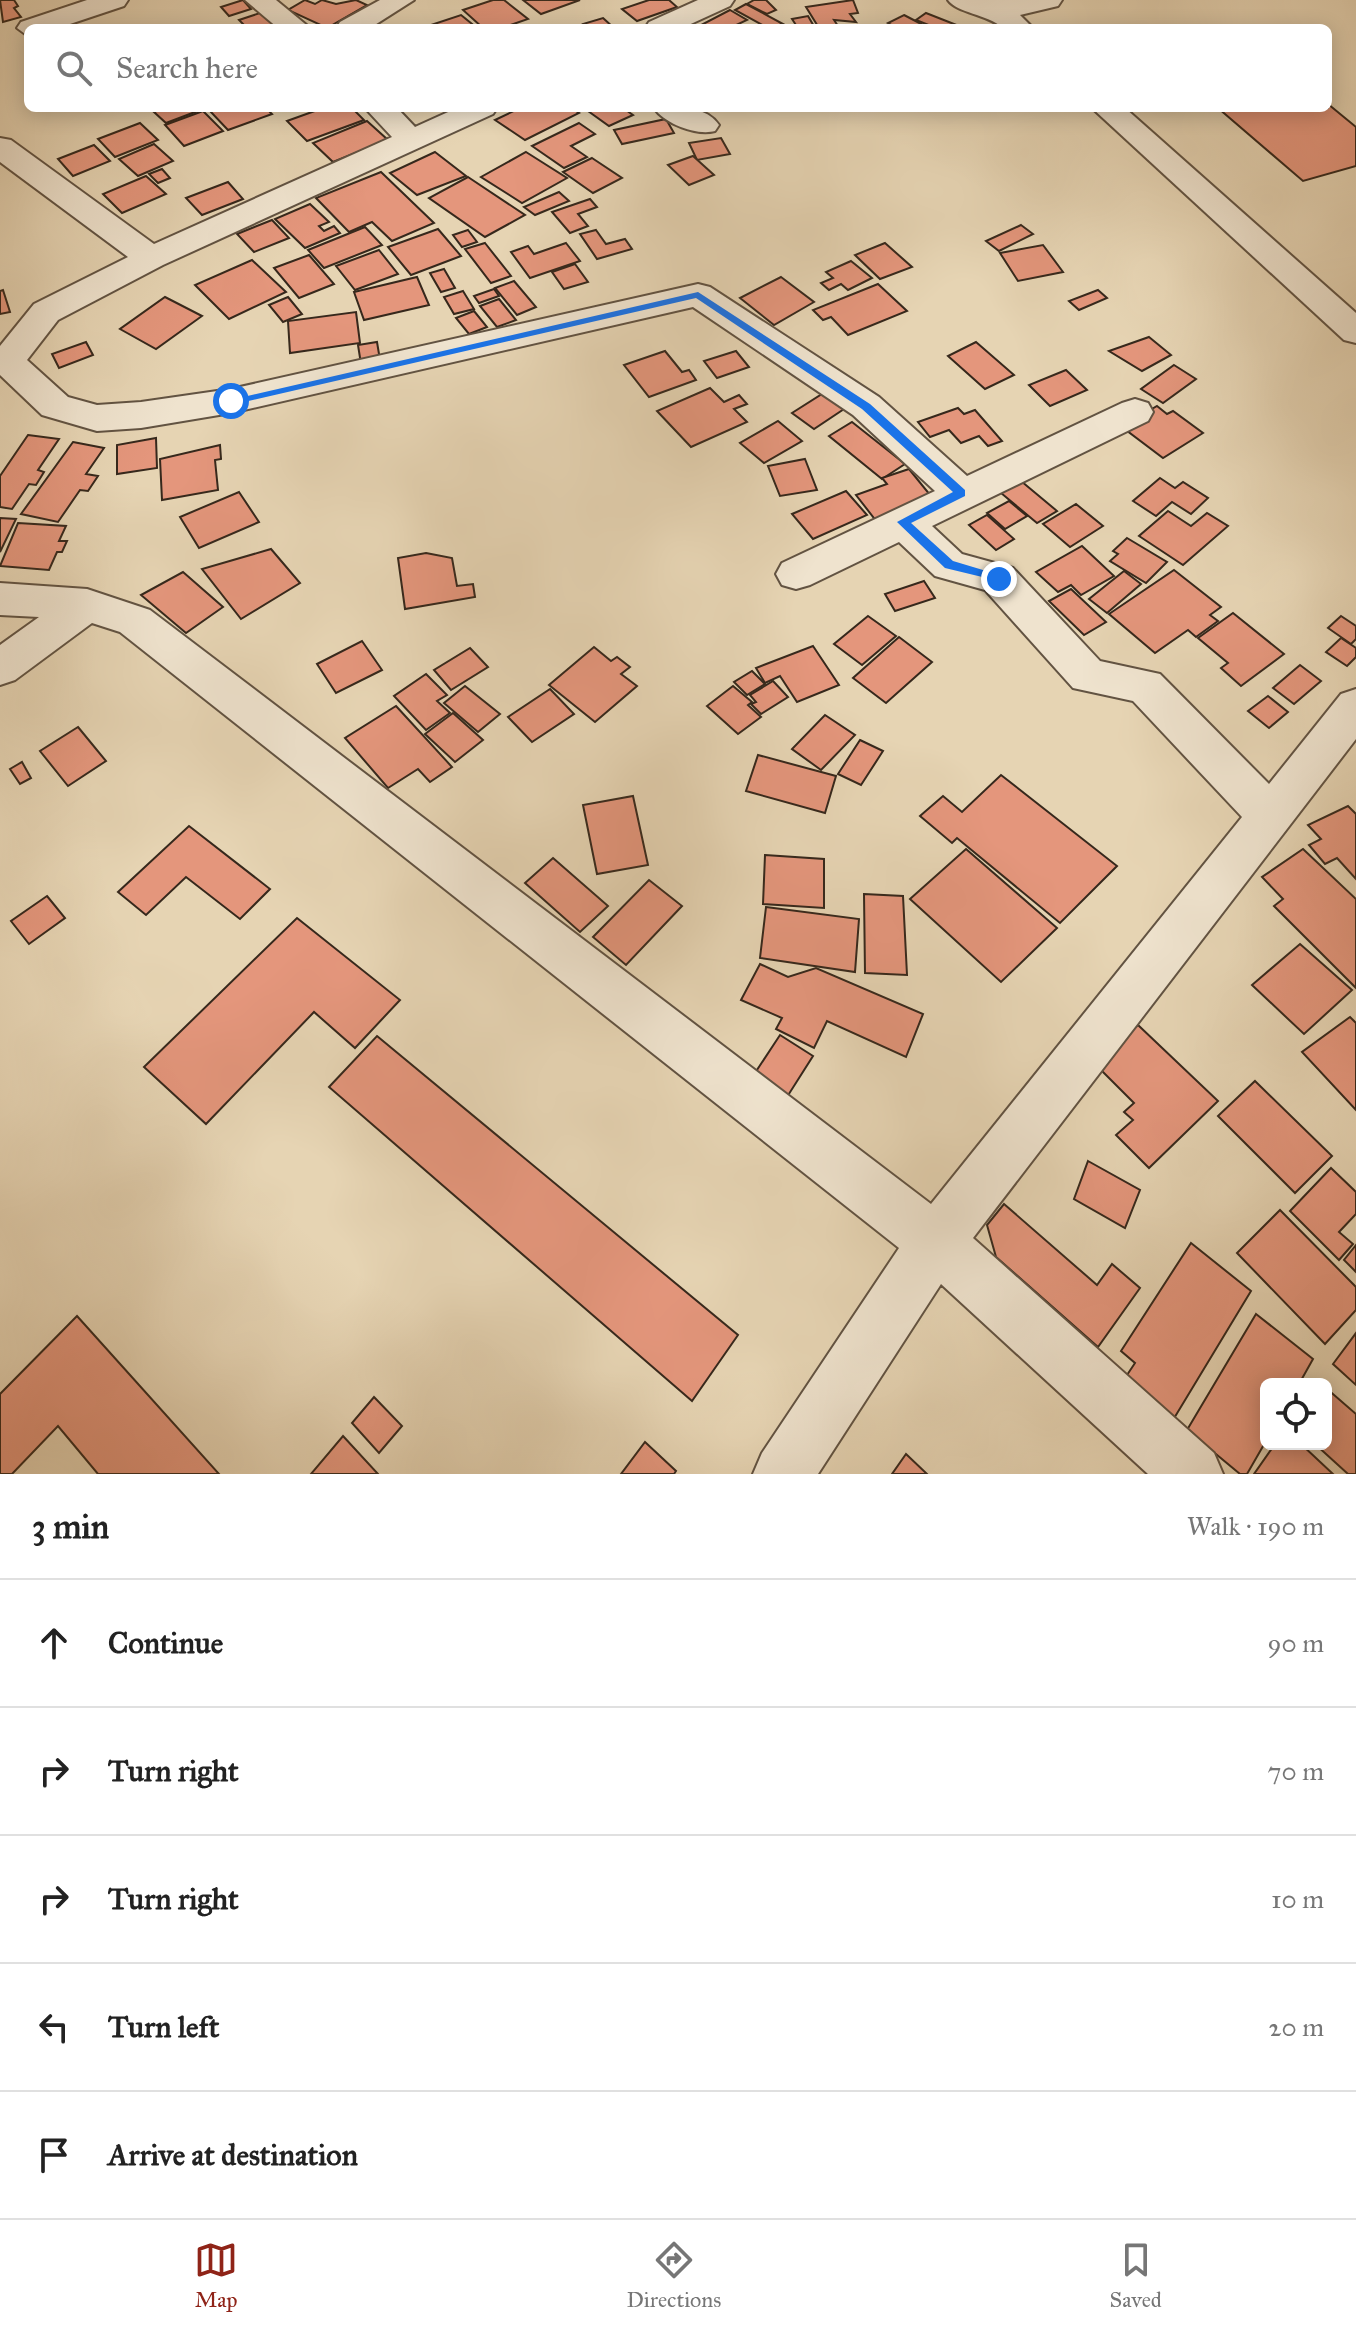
<!DOCTYPE html>
<meta charset="utf-8">
<style>
body{margin:0;font-family:"IM FELL Great Primer",serif;background:#f6f6f6;color:#222}
.controls{position:absolute;right:24px;bottom:24px;display:grid;overflow:hidden;border-radius:12px;box-shadow:0 4px 20px #0003}
.controls button{width:72px;height:72px;display:grid;place-items:center;padding:0;border:0;border-bottom:2px solid #e0e0e0;background:#fff;color:#222;font:40px sans-serif}
.stop{position:absolute;width:24px;height:24px;margin:-18px;border:6px solid #1a73e8;border-radius:50%;background:#fff}
.stop.end{background:#1a73e8;border-color:#fff;box-shadow:0 2px 8px #0008}
.list{margin:0;padding:0;list-style:none}
h2{display:flex;justify-content:space-between;align-items:center;height:104px;margin:0;padding:0 32px;font-size:34px}
h2 small{font-size:26px;font-weight:400;color:#767676}
.list li{display:grid;grid-template-columns:52px 1fr auto;gap:24px;align-items:center;box-sizing:border-box;height:128px;padding:0 32px;border-top:2px solid #e0e0e0}
.list b{display:block;font-size:30px;white-space:nowrap}
.list em{font-size:26px;font-style:normal;color:#767676}
.icon{flex:none;width:44px;height:44px;fill:none;stroke:currentColor;stroke-width:2;stroke-linecap:round;stroke-linejoin:round}
.map{position:relative;flex:none;width:1356px;height:1474px;overflow:hidden}
.search{position:absolute;background:#fff;box-shadow:0 4px 20px #0003;left:24px;right:24px;top:24px;height:88px;display:flex;align-items:center;gap:20px;box-sizing:border-box;padding:0 28px;border-radius:12px;color:#767676;font-size:30px}
.sheet{height:744px;background:#fff}
nav{display:flex;justify-content:space-around;align-items:center;box-sizing:border-box;height:112px;border-top:2px solid #e0e0e0;background:#fff;font-size:22px;color:#767676}
nav a{display:grid;justify-items:center;gap:4px}
nav .on{color:#8f2418}
.map>svg:first-child{display:block}
.building{fill:#e4967c;stroke:#36281c;stroke-width:2}
.lines{fill:none;stroke-linecap:round;stroke-linejoin:round}
.minor-casing{stroke:#625342;stroke-width:4}
.minor{fill:#efe3ce;fill-rule:evenodd}
.route{fill:#1a73e8}
</style>
<div class="map">
<svg width="1356" height="1474" viewBox="0 0 1356 1474">
<rect width="100%" height="100%" fill="#e6d4b3"/>
<filter id="stains"><feTurbulence type="fractalNoise" baseFrequency=".0025" numOctaves="4"/><feColorMatrix values="0 0 0 0 .2 0 0 0 0 .09 0 0 0 0 .02 0 0 0 .5 -.17"/></filter>
<radialGradient id="worn" r=".72"><stop offset=".6" stop-color="#630" stop-opacity="0"/><stop offset="1" stop-color="#630" stop-opacity=".3"/></radialGradient>
<g class="building">
<path d="M0,0H14L18,6L14,8L21,17L3,22Z"/>
<path d="M243,0L251,9L229,16L221,7Z"/>
<path d="M305,0L315,4L322,0L336,4L356,0L367,5L327,28L288,10Z"/>
<path d="M493,0H504L528,19L502,28H483L463,10Z"/>
<path d="M523,0H580L541,14Z"/>
<path d="M649,0H669L677,7L637,21L622,9Z"/>
<path d="M754,0H766L776,10L767,14L747,4Z"/>
<path d="M853,0L858,13L850,14L856,22L834,20L838,26L825,28H819L806,7Z"/>
<path d="M746,4L783,24L768,28L735,10Z"/>
<path d="M272,9L287,28H247L239,20Z"/>
<path d="M730,10L747,20L730,28H710L703,24Z"/>
<path d="M926,13L959,26L936,28L916,20Z"/>
<path d="M461,15L477,28H422Z"/>
<path d="M904,15L929,28H897L888,23Z"/>
<path d="M808,16L815,28H798L792,19Z"/>
<path d="M603,18L614,28H586L583,24Z"/>
<path d="M1328,104L1356,127V166L1303,181L1218,108H1328Z"/>
<path d="M164,108H202L203,109L166,123L154,112Z"/>
<path d="M215,108H266L272,114L228,130L209,110Z"/>
<path d="M323,108H352L364,120L307,141L287,121Z"/>
<path d="M520,108H571L579,113L525,140L495,120Z"/>
<path d="M595,108H623L633,115L609,126L588,111Z"/>
<path d="M203,111L223,131L184,146L165,125Z"/>
<path d="M666,119L674,133L622,144L614,130Z"/>
<path d="M367,121L388,140L333,162L313,143Z"/>
<path d="M140,123L158,140L115,157L98,139Z"/>
<path d="M579,123L595,134L571,146L587,157L564,168L532,146Z"/>
<path d="M721,138L730,154L697,160L689,143Z"/>
<path d="M154,144L173,161L138,176L119,159Z"/>
<path d="M94,145L110,161L73,176L58,159Z"/>
<path d="M435,152L466,176L417,195L390,173Z"/>
<path d="M526,152L567,178L522,203L481,177Z"/>
<path d="M693,156L714,175L689,185L668,165Z"/>
<path d="M592,158L622,178L593,193L563,172Z"/>
<path d="M162,169L170,178L158,183L149,174Z"/>
<path d="M381,172L434,223L392,241L372,222L349,232L316,198Z"/>
<path d="M146,176L166,194L122,213L103,194Z"/>
<path d="M468,177L525,215L485,237L429,198Z"/>
<path d="M228,182L243,199L202,215L186,198Z"/>
<path d="M559,192L569,201L535,215L524,207Z"/>
<path d="M590,199L597,207L578,214L588,226L570,233L552,212Z"/>
<path d="M310,204L329,222L319,226L324,231L334,226L340,233L305,248L275,219Z"/>
<path d="M272,220L289,238L254,252L237,234Z"/>
<path d="M1021,225L1033,234L999,251L986,241Z"/>
<path d="M365,227L382,245L324,268L308,250Z"/>
<path d="M438,229L461,256L411,275L388,247Z"/>
<path d="M468,230L477,242L462,247L453,235Z"/>
<path d="M596,230L606,244L625,239L632,249L597,259L580,234Z"/>
<path d="M485,243L511,276L491,283L465,249Z"/>
<path d="M566,243L580,261L530,278L511,252L528,246L534,254Z"/>
<path d="M885,243L912,267L880,279L855,255Z"/>
<path d="M1043,245L1063,272L1018,281L1000,253Z"/>
<path d="M379,250L398,274L355,290L336,266Z"/>
<path d="M309,255L334,284L299,298L274,268Z"/>
<path d="M252,260L286,292L229,319L195,285Z"/>
<path d="M851,261L872,278L848,290L841,284L829,290L821,283L833,278L826,272Z"/>
<path d="M575,264L588,282L564,289L552,272Z"/>
<path d="M444,269L455,288L441,292L430,273Z"/>
<path d="M417,277L429,305L364,320L354,292Z"/>
<path d="M781,277L814,302L774,325L740,298Z"/>
<path d="M514,281L536,307L517,315L495,288Z"/>
<path d="M878,284L907,311L848,335L831,317L823,320L813,310Z"/>
<path d="M494,289L499,296L479,303L474,296Z"/>
<path d="M3,290L10,312L0,314V291Z"/>
<path d="M1098,290L1107,298L1079,310L1069,301Z"/>
<path d="M463,291L474,309L454,314L444,297Z"/>
<path d="M165,297L202,316L156,349L120,329Z"/>
<path d="M288,297L302,314L283,322L269,305Z"/>
<path d="M499,299L516,320L497,327L480,306Z"/>
<path d="M474,311L487,327L469,334L456,318Z"/>
<path d="M356,312L360,343L290,353L288,321Z"/>
<path d="M1149,337L1171,355L1142,371L1109,351Z"/>
<path d="M86,342L93,355L59,368L52,354Z"/>
<path d="M377,342L380,360L361,364L358,345Z"/>
<path d="M976,342L1014,375L985,389L948,356Z"/>
<path d="M665,351L682,372L689,370L696,380L649,397L624,365Z"/>
<path d="M736,351L749,367L717,378L704,361Z"/>
<path d="M1174,365L1196,379L1163,403L1141,389Z"/>
<path d="M1066,370L1087,390L1050,406L1029,385Z"/>
<path d="M710,388L724,402L739,395L747,404L734,409L747,422L691,447L657,411Z"/>
<path d="M822,394L844,409L814,429L792,413Z"/>
<path d="M1157,406L1167,414L1173,411L1203,433L1163,458L1122,427Z"/>
<path d="M958,408L964,414L975,410L1002,441L988,446L979,436L961,443L949,430L930,437L918,422Z"/>
<path d="M778,421L802,441L764,463L740,443Z"/>
<path d="M852,422L905,464L882,479L829,436Z"/>
<path d="M28,435L59,439L38,470L44,472L36,485L29,484L12,509L0,507V476Z"/>
<path d="M156,438L157,468L117,474V445Z"/>
<path d="M73,442L104,448L86,474L98,476L88,491L80,490L58,522L21,514Z"/>
<path d="M220,445L221,459L215,460L218,490L162,500L160,459Z"/>
<path d="M805,459L817,490L780,496L768,466Z"/>
<path d="M909,469L935,501L877,522L856,495L887,484L882,478Z"/>
<path d="M1160,478L1175,488L1183,482L1208,498L1191,514L1172,502L1156,516L1133,501Z"/>
<path d="M1021,481L1057,511L1037,523L1001,493Z"/>
<path d="M846,491L867,515L813,539L792,514Z"/>
<path d="M239,492L259,522L199,548L180,517Z"/>
<path d="M1009,501L1027,516L1005,529L987,513Z"/>
<path d="M1076,504L1103,526L1070,547L1043,524Z"/>
<path d="M1168,511L1191,526L1207,513L1228,526L1183,565L1139,536Z"/>
<path d="M987,515L1014,539L996,550L969,525Z"/>
<path d="M0,518L16,519L0,552Z"/>
<path d="M18,523L66,526L59,541H67L62,552H57L49,570L0,566Z"/>
<path d="M1127,538L1167,562L1146,583L1110,561L1118,554L1113,551Z"/>
<path d="M1082,546L1114,576L1081,595L1071,585L1058,592L1036,572Z"/>
<path d="M271,549L300,583L241,619L202,569Z"/>
<path d="M426,553L452,558L457,586L473,584L475,597L405,609L398,558Z"/>
<path d="M1174,570L1221,607L1210,615L1218,621L1196,637L1188,630L1155,653L1109,614Z"/>
<path d="M1124,571L1141,584L1107,613L1089,599Z"/>
<path d="M183,572L223,607L186,633L141,595Z"/>
<path d="M924,581L935,598L895,611L885,594Z"/>
<path d="M1071,589L1106,622L1084,635L1049,601Z"/>
<path d="M1233,613L1284,654L1241,686L1221,668L1228,663L1198,638Z"/>
<path d="M868,616L896,636L862,665L834,644Z"/>
<path d="M1341,616L1356,626V639L1351,644L1328,628Z"/>
<path d="M899,637L932,662L886,703L853,678Z"/>
<path d="M1341,638L1356,648V657L1347,666L1326,652Z"/>
<path d="M362,641L382,670L336,693L317,664Z"/>
<path d="M813,646L839,685L797,702L780,676L765,683L756,668Z"/>
<path d="M594,647L611,661L617,657L630,667L621,674L637,686L595,722L549,685Z"/>
<path d="M470,648L488,667L451,690L434,670Z"/>
<path d="M1300,665L1321,681L1294,704L1273,688Z"/>
<path d="M752,671L765,684L747,695L734,682Z"/>
<path d="M426,674L447,695L437,701L450,713L426,730L394,696Z"/>
<path d="M773,681L788,697L761,714L751,704L756,702L750,695Z"/>
<path d="M465,686L500,714L478,732L444,703Z"/>
<path d="M733,686L752,702L748,705L761,717L738,734L707,706Z"/>
<path d="M550,689L574,714L532,742L508,717Z"/>
<path d="M1268,696L1288,712L1269,728L1248,711Z"/>
<path d="M396,706L452,767L430,782L418,769L388,788L345,738Z"/>
<path d="M453,713L483,740L455,762L425,734Z"/>
<path d="M825,715L855,735L821,770L792,749Z"/>
<path d="M78,727L106,761L68,786L40,751Z"/>
<path d="M860,740L883,751L861,785L838,774Z"/>
<path d="M758,755L836,776L825,813L746,791Z"/>
<path d="M22,762L31,778L20,784L10,769Z"/>
<path d="M1001,775L1117,866L1060,923L957,838L952,843L920,816L943,796L962,812Z"/>
<path d="M633,796L648,865L597,874L583,805Z"/>
<path d="M1348,806L1356,814V879L1337,858L1325,864L1309,845L1321,839L1308,825Z"/>
<path d="M189,826L270,889L240,919L186,877L146,915L118,892Z"/>
<path d="M966,849L1057,928L1001,982L910,899Z"/>
<path d="M1303,849L1356,899V988L1274,906L1283,899L1262,877Z"/>
<path d="M765,855L824,859V908L763,904Z"/>
<path d="M553,858L608,906L580,932L525,883Z"/>
<path d="M649,880L682,906L626,965L593,937Z"/>
<path d="M864,894L903,896L907,975L865,973Z"/>
<path d="M47,896L65,918L29,944L11,921Z"/>
<path d="M766,907L859,919L855,972L760,958Z"/>
<path d="M297,918L400,1000L355,1048L314,1012L206,1124L144,1067Z"/>
<path d="M1300,944L1352,990L1304,1034L1252,985Z"/>
<path d="M760,964L788,977L816,968L923,1014L906,1057L827,1021L814,1048L776,1029L782,1018L741,1000Z"/>
<path d="M1350,1017L1356,1023V1110L1302,1052Z"/>
<path d="M1138,1025L1218,1101L1149,1168L1116,1135L1133,1120L1124,1112L1134,1103L1095,1064Z"/>
<path d="M780,1035L813,1056L787,1097L753,1076Z"/>
<path d="M377,1036L738,1335L692,1401L329,1087Z"/>
<path d="M1255,1081L1332,1156L1295,1193L1218,1116Z"/>
<path d="M1088,1161L1140,1190L1125,1228L1074,1199Z"/>
<path d="M1331,1168L1356,1192V1214L1339,1232L1353,1244L1339,1260L1290,1211Z"/>
<path d="M1004,1204L1097,1285L1112,1264L1140,1288L1098,1347L996,1257L987,1225Z"/>
<path d="M1280,1210L1356,1287V1310L1325,1344L1237,1253Z"/>
<path d="M1191,1243L1251,1291L1173,1420L1125,1378L1135,1363L1121,1351Z"/>
<path d="M1356,1245V1272L1344,1260Z"/>
<path d="M1256,1314L1313,1359L1299,1384H1266V1441L1247,1474H1240L1187,1430Z"/>
<path d="M77,1316L219,1474H98L58,1426L12,1474H0V1394Z"/>
<path d="M1356,1333V1385L1333,1364Z"/>
<path d="M1326,1388L1356,1414V1474H1348L1315,1444H1326Z"/>
<path d="M374,1397L402,1426L379,1453L352,1423Z"/>
<path d="M343,1436L378,1474H311Z"/>
<path d="M645,1442L676,1471L674,1474H621Z"/>
<path d="M1275,1444H1301L1333,1474H1254Z"/>
<path d="M906,1454L927,1474H892Z"/>
</g>
<g class="lines">
<g class="minor-casing">
<g id="minor">
<path d="M87,0H128L124,6L58,28H28V36L17,28L21,22Z"/>
<path d="M245,0H276L310,28H278Z"/>
<path d="M380,0H414L370,28H336L340,22Z"/>
<path d="M698,0H734L730,6L682,28H645L649,22Z"/>
<path d="M948,0H1062L1058,6L1020,15L1033,28H1003C987,14 957,13 948,0Z"/>
<path d="M365,108H397L415,127L457,108H497L493,114L163,265L58,320L27,360L68,397L97,405L141,402L231,389L698,284L710,287L879,397L967,476L1122,403L1135,399L1148,403L1153,412L1148,421L932,526L962,554L1013,568L1100,661L1160,674L1269,784L1341,694L1356,689V739L973,1238L1214,1453L1223,1474H1148L941,1284L818,1474H753L762,1453L899,1248L120,632L92,623L15,680L0,685V645L39,617L0,615V583L87,589L150,610L931,1204L1242,817L1133,701L1073,688L985,590L935,576L899,542L810,585L796,589L782,585L776,574L782,563L935,491L853,415L693,307L231,413L141,428L97,431L42,415L0,375V346L34,304L128,257L0,162V138L11,140L154,244L392,137Z"/>
<path d="M654,108C676,108 705,104 719,125L715,131C697,136 665,124 654,108Z"/>
<path d="M1092,108H1125L1356,313V343L1344,340Z"/>
</g>
</g>
<use href="#minor" class="minor"/>
</g>
<path class="route" d="M698,292L870,404L965,490V496L911,523L953,561L1003,576V582L945,568L897,522L953,492L862,409L696,298L231,405L226,401Z"/>
<rect width="100%" height="100%" filter="url(#stains)"/>
<rect width="100%" height="100%" fill="url(#worn)"/>
</svg>
<div class="controls">
<button><svg class="icon" aria-label="locate" viewBox="0 0 24 24"><circle cx="12" cy="12" r="6"/><path d="M12 2v4M12 18v4M2 12h4M18 12h4"/></svg></button>
</div>
<div class="stop" style="left:231px;top:401px"></div>
<div class="stop end" style="left:999px;top:579px"></div>
<div class="search"><svg class="icon" aria-label="search" viewBox="0 0 24 24"><circle cx="10" cy="10" r="6"/><path d="M15 15l6 6"/></svg>Search here</div>
</div>
<section class="sheet">
<h2>3 min<small>Walk · 190 m</small></h2>
<ul class="list">
<li><svg class="icon" aria-label="ahead" viewBox="0 0 24 24"><path d="M12 20V5M6 11l6-6 6 6"/></svg><div><b>Continue</b></div><em>90 m</em></li>
<li><svg class="icon" aria-label="right" viewBox="0 0 24 24"><path d="M7 20v-9h11M14 6l5 5-5 5"/></svg><div><b>Turn right</b></div><em>70 m</em></li>
<li><svg class="icon" aria-label="right" viewBox="0 0 24 24"><path d="M7 20v-9h11M14 6l5 5-5 5"/></svg><div><b>Turn right</b></div><em>10 m</em></li>
<li><svg class="icon" aria-label="left" viewBox="0 0 24 24"><path d="M17 20v-9H6M10 6l-5 5 5 5"/></svg><div><b>Turn left</b></div><em>20 m</em></li>
<li><svg class="icon" aria-label="arrive" viewBox="0 0 24 24"><path d="M6 21V4h12l-3 4 3 4H6"/></svg><div><b>Arrive at destination</b></div></li>
</ul>
</section>
<nav>
<a class="on"><svg class="icon" aria-label="map" viewBox="0 0 24 24"><path d="M3 6l6-2 6 2 6-2v14l-6 2-6-2-6 2zM9 4v14M15 6v14"/></svg>Map</a>
<a><svg class="icon" aria-label="directions" viewBox="0 0 24 24"><path d="M12 3l9 9-9 9-9-9zM9 14v-3h6M13 9l2 2-2 2"/></svg>Directions</a>
<a><svg class="icon" aria-label="saved" viewBox="0 0 24 24"><path d="M7 4h10v16l-5-4-5 4z"/></svg>Saved</a>
</nav>
